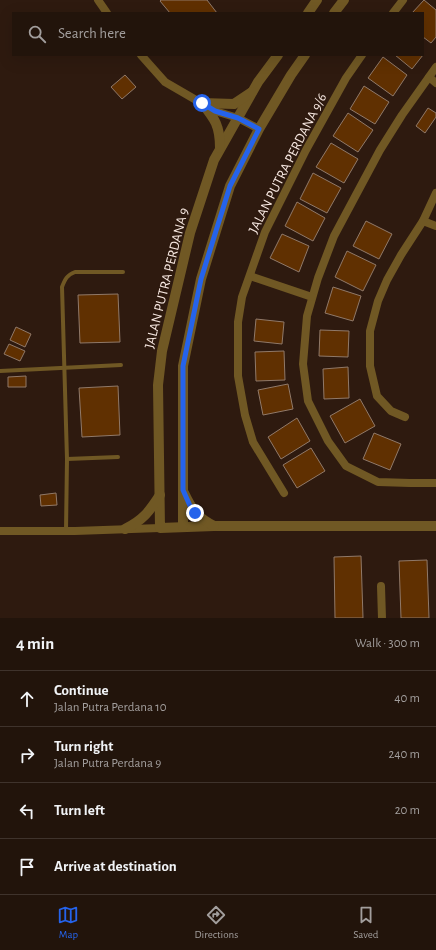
<!DOCTYPE html>
<meta charset="utf-8">
<style>
body{margin:0;font-family:"Alegreya Sans",sans-serif;background:#2e2119;color:#f1f3f6}
.stop{position:absolute;width:12px;height:12px;margin:-9px;border:3px solid #2563eb;border-radius:50%;background:#fff}
.stop.end{background:#2563eb;border-color:#fff;box-shadow:0 1px 4px #0008}
.list{margin:0;padding:0;list-style:none}
h2{display:flex;justify-content:space-between;align-items:center;height:52px;margin:0;padding:0 16px;font-size:17px}
h2 small{font-size:13px;font-weight:400;color:#a29e9d}
.list li{display:grid;grid-template-columns:26px 1fr auto;gap:12px;align-items:center;box-sizing:border-box;height:56px;padding:0 16px;border-top:1px solid #3f332c}
.list b{display:block;font-size:15px;white-space:nowrap}
.list p{margin:0;font-size:13px;white-space:nowrap;color:#a29e9d}
.list em{font-size:13px;font-style:normal;color:#a29e9d}
.icon{flex:none;width:22px;height:22px;fill:none;stroke:currentColor;stroke-width:2;stroke-linecap:round;stroke-linejoin:round}
.map{position:relative;flex:none;width:436px;height:618px;overflow:hidden}
.search{position:absolute;background:#22140b;box-shadow:0 4px 16px #0002;left:12px;right:12px;top:12px;height:44px;display:flex;align-items:center;gap:10px;box-sizing:border-box;padding:0 14px;border-radius:0px;color:#a29e9d;font-size:15px}
.sheet{height:276px;background:#22140b}
nav{display:flex;justify-content:space-around;align-items:center;box-sizing:border-box;height:56px;border-top:1px solid #3f332c;background:#22140b;font-size:11px;color:#a29e9d}
nav a{display:grid;justify-items:center;gap:2px}
nav .on{color:#2563eb}
.map>svg:first-child{display:block}
.building{fill:#603001;stroke:#907969}
.lines{fill:none;stroke-linecap:round;stroke-linejoin:round}
.service{stroke:#705824;stroke-width:4}
.minor{stroke:#705824;stroke-width:8}
.tertiary{stroke:#705824;stroke-width:10}
.route{stroke:#2563eb;stroke-width:5}
.labels{text-anchor:middle;stroke-width:3;stroke-linejoin:round;paint-order:stroke}
.street-label{font-size:14px;fill:#f9eae3;stroke:#2e1a0f}
</style>
<div class="map">
<svg width="436" height="618" viewBox="0 0 436 618">
<rect width="100%" height="100%" fill="#2e1a0f"/>
<g class="building">
<path d="M161,0H207L217,13H170L160,1Z"/>
<path d="M424,0L436,10V37L431,43L423,37V13H412Z"/>
<path d="M395,55H423L412,69Z"/>
<path d="M383,57L407,75L393,96L368,78Z"/>
<path d="M125,75L136,87L122,99L111,87Z"/>
<path d="M364,86L389,102L375,124L350,109Z"/>
<path d="M428,108L436,113V117L425,133L416,126Z"/>
<path d="M348,113L373,130L358,152L333,136Z"/>
<path d="M331,143L358,159L344,183L316,167Z"/>
<path d="M313,173L341,188L327,213L300,199Z"/>
<path d="M297,202L325,218L313,241L285,226Z"/>
<path d="M366,221L392,234L379,259L353,246Z"/>
<path d="M282,234L309,246L299,272L270,258Z"/>
<path d="M347,251L376,265L363,291L335,277Z"/>
<path d="M333,287L361,296L353,321L325,313Z"/>
<path d="M118,294L120,342L80,343L78,295Z"/>
<path d="M256,319L284,322L282,344L254,341Z"/>
<path d="M16,327L31,334L25,347L10,340Z"/>
<path d="M320,330L349,331L348,357L319,356Z"/>
<path d="M9,344L25,351L20,361L4,354Z"/>
<path d="M284,351L285,380L256,381L255,352Z"/>
<path d="M348,367L349,398L324,399L323,369Z"/>
<path d="M26,376V387H8V377Z"/>
<path d="M288,384L293,409L263,415L258,390Z"/>
<path d="M118,386L120,435L82,437L79,388Z"/>
<path d="M360,399L375,426L345,443L330,416Z"/>
<path d="M297,418L310,441L281,459L268,437Z"/>
<path d="M374,433L401,444L390,470L363,459Z"/>
<path d="M311,448L325,471L297,488L283,465Z"/>
<path d="M56,493L57,505L41,506L40,495Z"/>
<path d="M361,556L363,618H335L334,557Z"/>
<path d="M427,560L429,618H401L399,561Z"/>
</g>
<g class="lines">
<g class="service">
<path d="M0,371L121,365"/>
<path d="M67,459L118,457"/>
<path d="M66,531L67,459L62,287C65,279 67,275 75,272H123"/>
</g>
<g class="minor">
<path d="M98,0L107,13"/>
<path d="M393,13L403,0"/>
<path d="M141,55L165,82L215,111L238,118L259,129"/>
<path d="M436,67L402,115L380,150L334,236L318,278L307,316L303,364L308,401L328,441L346,466L378,482L410,483H436"/>
<path d="M429,77L436,83"/>
<path d="M423,221L436,226"/>
<path d="M250,276L312,297"/>
<path d="M405,417L391,411L377,396L370,366V331L378,301L387,280L401,255L423,221L436,193"/>
<path d="M284,493L253,442L245,415L238,376V322L242,297L265,232L306,150L346,78L362,55"/>
<path d="M0,531H75L160,528"/>
<path d="M381,586L382,618"/>
</g>
<g class="tertiary">
<path d="M308,13L317,0"/>
<path d="M334,13L344,0"/>
<path d="M278,55L258,82L214,160L190,233L162,351L158,385L160,528L214,526H436"/>
<path d="M202,103L234,104L252,92"/>
<path d="M202,103C215,119 220,126 220,148"/>
<path d="M184,493C192,510 197,517 214,526"/>
<path d="M183,527V366L201,279L230,186L259,129L291,75L305,55"/>
<path d="M125,529C143,520 149,512 160,495"/>
</g>
</g>
<g class="lines">
<path class="route" d="M195,513L191,508L183,490V366L201,279L230,186L259,129L238,118L215,111L202,103"/>
</g>
<g class="labels">
<g class="street-label">
<text transform="translate(287 163) rotate(-63)" y="5">JALAN PUTRA PERDANA 9/6</text>
<text transform="translate(166 278) rotate(-76)" y="5">JALAN PUTRA PERDANA 9</text>
</g>
</g>
</svg>
<div class="stop" style="left:202px;top:103px"></div>
<div class="stop end" style="left:195px;top:513px"></div>
<div class="search"><svg class="icon" aria-label="search" viewBox="0 0 24 24"><circle cx="10" cy="10" r="6"/><path d="M15 15l6 6"/></svg>Search here</div>
</div>
<section class="sheet">
<h2>4 min<small>Walk · 300 m</small></h2>
<ul class="list">
<li><svg class="icon" aria-label="ahead" viewBox="0 0 24 24"><path d="M12 20V5M6 11l6-6 6 6"/></svg><div><b>Continue</b><p>Jalan Putra Perdana 10</p></div><em>40 m</em></li>
<li><svg class="icon" aria-label="right" viewBox="0 0 24 24"><path d="M7 20v-9h11M14 6l5 5-5 5"/></svg><div><b>Turn right</b><p>Jalan Putra Perdana 9</p></div><em>240 m</em></li>
<li><svg class="icon" aria-label="left" viewBox="0 0 24 24"><path d="M17 20v-9H6M10 6l-5 5 5 5"/></svg><div><b>Turn left</b></div><em>20 m</em></li>
<li><svg class="icon" aria-label="arrive" viewBox="0 0 24 24"><path d="M6 21V4h12l-3 4 3 4H6"/></svg><div><b>Arrive at destination</b></div></li>
</ul>
</section>
<nav>
<a class="on"><svg class="icon" aria-label="map" viewBox="0 0 24 24"><path d="M3 6l6-2 6 2 6-2v14l-6 2-6-2-6 2zM9 4v14M15 6v14"/></svg>Map</a>
<a><svg class="icon" aria-label="directions" viewBox="0 0 24 24"><path d="M12 3l9 9-9 9-9-9zM9 14v-3h6M13 9l2 2-2 2"/></svg>Directions</a>
<a><svg class="icon" aria-label="saved" viewBox="0 0 24 24"><path d="M7 4h10v16l-5-4-5 4z"/></svg>Saved</a>
</nav>
